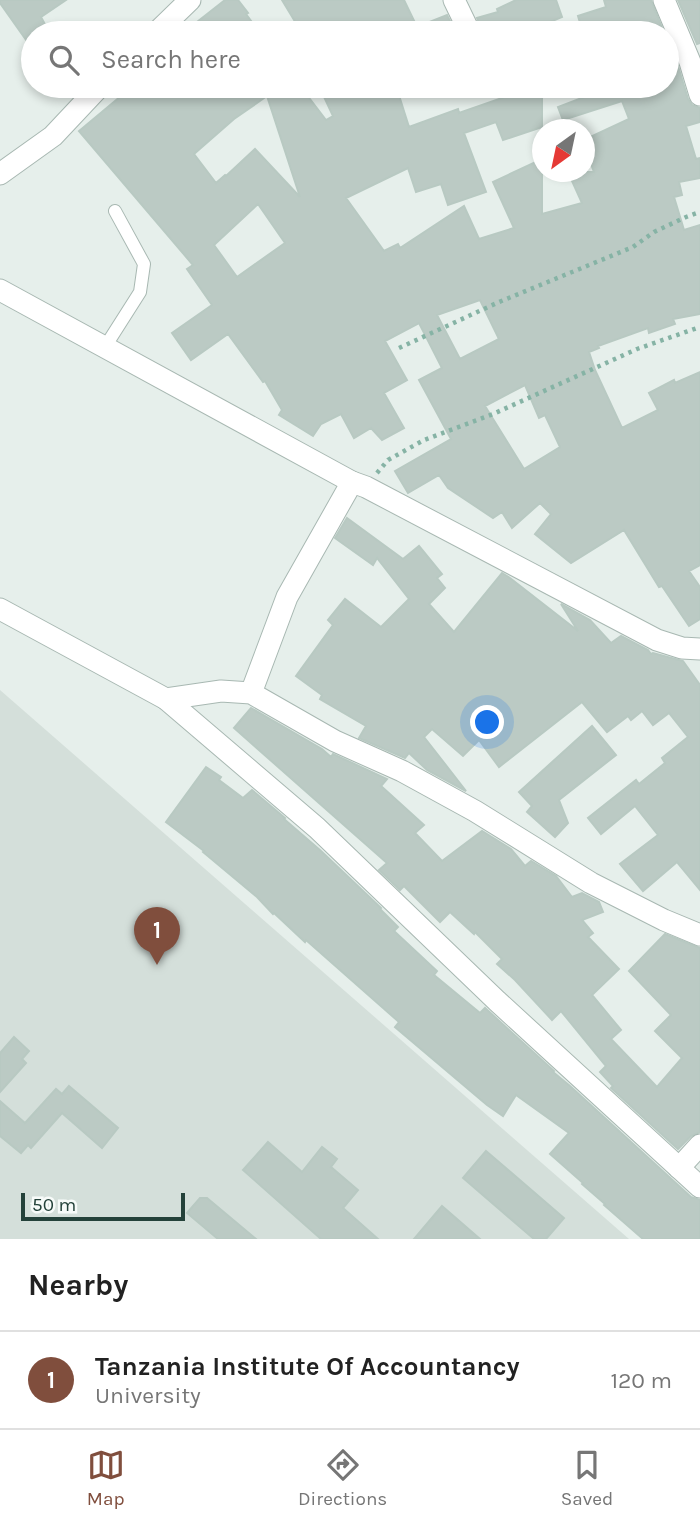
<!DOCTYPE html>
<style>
body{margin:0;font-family:Karla,sans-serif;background:#f2f2f2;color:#222}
.compass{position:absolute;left:532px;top:119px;width:63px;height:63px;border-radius:50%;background:#fff;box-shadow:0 4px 10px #0003;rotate:213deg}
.scale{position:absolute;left:21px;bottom:18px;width:164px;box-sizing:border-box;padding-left:7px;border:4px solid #24423a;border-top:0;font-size:19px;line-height:24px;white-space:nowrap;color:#24423a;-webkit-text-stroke:5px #f7fbf9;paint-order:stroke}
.you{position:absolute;left:488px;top:723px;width:24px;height:24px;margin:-18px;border:5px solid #fff;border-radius:50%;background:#1a73e8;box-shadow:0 0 0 10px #1a73e833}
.badge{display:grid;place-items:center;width:46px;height:46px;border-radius:50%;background:#804e3d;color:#fff;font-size:23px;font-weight:700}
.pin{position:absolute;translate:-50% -58px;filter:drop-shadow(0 2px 4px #0008)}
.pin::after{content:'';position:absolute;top:37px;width:24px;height:21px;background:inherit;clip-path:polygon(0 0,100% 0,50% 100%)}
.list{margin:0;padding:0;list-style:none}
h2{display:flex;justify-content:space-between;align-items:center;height:91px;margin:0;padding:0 28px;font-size:30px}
h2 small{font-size:23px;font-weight:400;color:#767676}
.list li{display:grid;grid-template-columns:46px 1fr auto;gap:21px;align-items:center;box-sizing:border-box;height:98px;padding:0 28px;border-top:2px solid #e0e0e0}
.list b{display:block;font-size:26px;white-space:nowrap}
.list p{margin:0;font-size:23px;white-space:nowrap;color:#767676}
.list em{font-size:23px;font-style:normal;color:#767676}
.icon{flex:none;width:38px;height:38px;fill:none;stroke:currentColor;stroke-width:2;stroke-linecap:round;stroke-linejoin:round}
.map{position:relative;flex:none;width:700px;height:1239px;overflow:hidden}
.search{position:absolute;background:#fff;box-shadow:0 4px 10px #0003;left:21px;right:21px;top:21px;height:77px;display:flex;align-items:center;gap:18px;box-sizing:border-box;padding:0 24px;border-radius:38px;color:#767676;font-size:26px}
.sheet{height:189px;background:#fff}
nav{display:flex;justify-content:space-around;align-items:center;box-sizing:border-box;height:98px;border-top:2px solid #e0e0e0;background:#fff;font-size:19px;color:#767676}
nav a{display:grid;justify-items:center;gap:4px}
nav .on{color:#804e3d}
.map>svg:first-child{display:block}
.built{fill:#d4dfda}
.building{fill:#bbcac4;stroke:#b8c9c2;stroke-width:2;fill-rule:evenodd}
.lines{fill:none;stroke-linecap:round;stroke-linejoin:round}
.service-casing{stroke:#a8b8b2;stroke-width:14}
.minor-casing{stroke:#a8b8b2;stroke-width:23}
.path{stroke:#86b3a5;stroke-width:4.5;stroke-dasharray:3.5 5;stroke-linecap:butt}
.service{stroke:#fff;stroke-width:12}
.minor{stroke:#fff;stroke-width:21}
</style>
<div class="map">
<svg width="700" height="1239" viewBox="0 0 700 1239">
<rect width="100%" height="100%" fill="#e6efeb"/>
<path class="built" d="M0,690L629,1239H0Z"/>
<g class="building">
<path d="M0,0H66L41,17L48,30L44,33H33V41L29,44L0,3Z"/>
<path d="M225,0H238L248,13L246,14L260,33H183Z"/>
<path d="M282,0H404L417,27L447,15L456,33H302Z"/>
<path d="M516,0H556L562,17L524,33H483L477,18L498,12L497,9Z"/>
<path d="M604,0H651L664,33H583L578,16L606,7Z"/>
<path d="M678,0H700V43L697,44Z"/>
<path d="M667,40L678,66L688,99L692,105L700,108V122L686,126L696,159L700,158V178L679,182L682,195L674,197L684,230L700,225V314L673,319L675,324L649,333L648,328L598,346L599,348L589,352L595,370L622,428L658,410L649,393L674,380L675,383L700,372V565L689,571L700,587V619L689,626L662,586L659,587L624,530L571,563L535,534L551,514L540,503L512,528L502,512L493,518L448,488L439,475L408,493L395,471L451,439L419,380L442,368L419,323L385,341L407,380L384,393L404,428L382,440L371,428L354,438L341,414L321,424L313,436L279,415L282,410L265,381L263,382L228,334L191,360L172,333L212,305L187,269L193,265L79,131L133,86H300L326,120L333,116L319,86H396L409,127L458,109L459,113L505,97L501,86H542V127L503,140L496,122L464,133L486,192L448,205L441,184L416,192L408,168L346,198L384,251L398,244L400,248L464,206L479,239L514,228L493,182L542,159V214L582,203L568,172H594L584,146V140L629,119L622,101L563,120L558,107L613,86H667ZM267,96L300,197L255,149L226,176L225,175L216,183L194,154L234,119ZM258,204L285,243L237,277L214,245ZM480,300L499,339L460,359L437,315ZM525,385L539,418L545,415L560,447L524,469L485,406Z"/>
<path d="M347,518L403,559L419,546L442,574L437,578L445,588L429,604L454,632L502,573L510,578L578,631L561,604L590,620L611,643L621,636L648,650L651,654L653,653L683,661L700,685V890L677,862L643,891L620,864L658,835L635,806L601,834L588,818L636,780L639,784L665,763L662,758L688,737L669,713L653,725L642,711L631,720L628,716L607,732L582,702L499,767L479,740L463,756L432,729L424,737L466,791L427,770L409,753L405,758L359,738L366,726L320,699L322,695L296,676L333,625L328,620L345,599L381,627L409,599L377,558L373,565L335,538Z"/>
<path d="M251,708L322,749L331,757L333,754L387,779L381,786L424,825L415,833L442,861L482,831L511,849L525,866L531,861L556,876L572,897L582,893L599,902L603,912L582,920L593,933L588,937L619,969L592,995L621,1030L611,1039L657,1087L682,1058L655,1031L671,1015L629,971L665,934L700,948V1132L691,1136L678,1149L611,1088L613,1086L600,1072L606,1066L561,1011L552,1020L515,980L497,964L502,959L475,932L474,934L450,912L440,922L404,886L400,890L379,870L387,863L234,728Z"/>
<path d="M592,726L616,755L559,800L568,823L555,837L527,812L532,806L519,792Z"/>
<path d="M206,767L221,777L219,780L243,798L252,790L285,818L284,819L321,851L381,908L380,909L398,927L394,931L437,971L434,975L480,1013L485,1008L554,1071L553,1072L570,1086L691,1197L700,1200V1239H643L604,1205L605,1204L582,1184L583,1183L550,1154L569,1133L516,1095L503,1116L487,1105L395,1027L399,1022L357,985L306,940L305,942L274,913L273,914L257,897L203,852L204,851L166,822Z"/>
<path d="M14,1037L29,1051L22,1059L26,1063L0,1092V1053Z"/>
<path d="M69,1086L118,1128L102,1148L62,1113L31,1148L28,1145L21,1153L0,1136V1101L25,1123L56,1089L62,1094Z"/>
<path d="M268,1142L302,1172L322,1147L337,1159L331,1167L358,1190L343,1208L378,1239H321L243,1170Z"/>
<path d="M486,1151L564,1218L546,1239H534L463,1178Z"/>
<path d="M200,1198H207L256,1239H218L187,1213Z"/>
<path d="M442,1206L480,1239H414Z"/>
</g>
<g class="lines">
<g class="service-casing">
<path id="service" d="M105,347L140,292L144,264L115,211"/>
</g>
<g class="minor-casing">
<g id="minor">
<path d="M454,0L470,33"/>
<path d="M664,0L690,62L700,95"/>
<path d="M156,33L190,0"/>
<path d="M0,174L53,136L100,86"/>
<path d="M0,290L352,482L366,487L657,640L682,648L700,649"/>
<path d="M0,609L166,699L317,828L497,1001L700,1187"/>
<path d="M251,693L287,597L352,482"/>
<path d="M166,699L221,691L251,693L335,741L402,771L475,811L591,883L664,920L700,935"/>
<path d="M679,1168L700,1145"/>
</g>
</g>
<g class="path">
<path d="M399,348L499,302L633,247L654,232L686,217L700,212"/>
<path d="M377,473L388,460L424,440L493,414L637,349L700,327"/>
</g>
<use href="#service" class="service"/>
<use href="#minor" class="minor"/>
</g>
</svg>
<svg class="compass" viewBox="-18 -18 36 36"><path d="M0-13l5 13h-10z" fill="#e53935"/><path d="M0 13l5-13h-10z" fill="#767676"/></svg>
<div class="scale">50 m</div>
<div class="you"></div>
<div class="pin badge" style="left:157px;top:965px">1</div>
<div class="search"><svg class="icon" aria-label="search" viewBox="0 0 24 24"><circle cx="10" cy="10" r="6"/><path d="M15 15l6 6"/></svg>Search here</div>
</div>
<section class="sheet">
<h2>Nearby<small></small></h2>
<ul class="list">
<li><span class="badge">1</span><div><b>Tanzania Institute Of Accountancy</b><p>University</p></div><em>120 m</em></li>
</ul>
</section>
<nav>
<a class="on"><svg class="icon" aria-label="map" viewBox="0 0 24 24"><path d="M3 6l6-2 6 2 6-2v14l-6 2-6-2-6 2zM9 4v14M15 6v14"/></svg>Map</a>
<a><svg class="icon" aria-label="directions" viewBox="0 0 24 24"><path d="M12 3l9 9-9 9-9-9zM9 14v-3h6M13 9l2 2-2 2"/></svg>Directions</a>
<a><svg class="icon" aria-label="saved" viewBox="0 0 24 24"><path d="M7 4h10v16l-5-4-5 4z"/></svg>Saved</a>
</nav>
